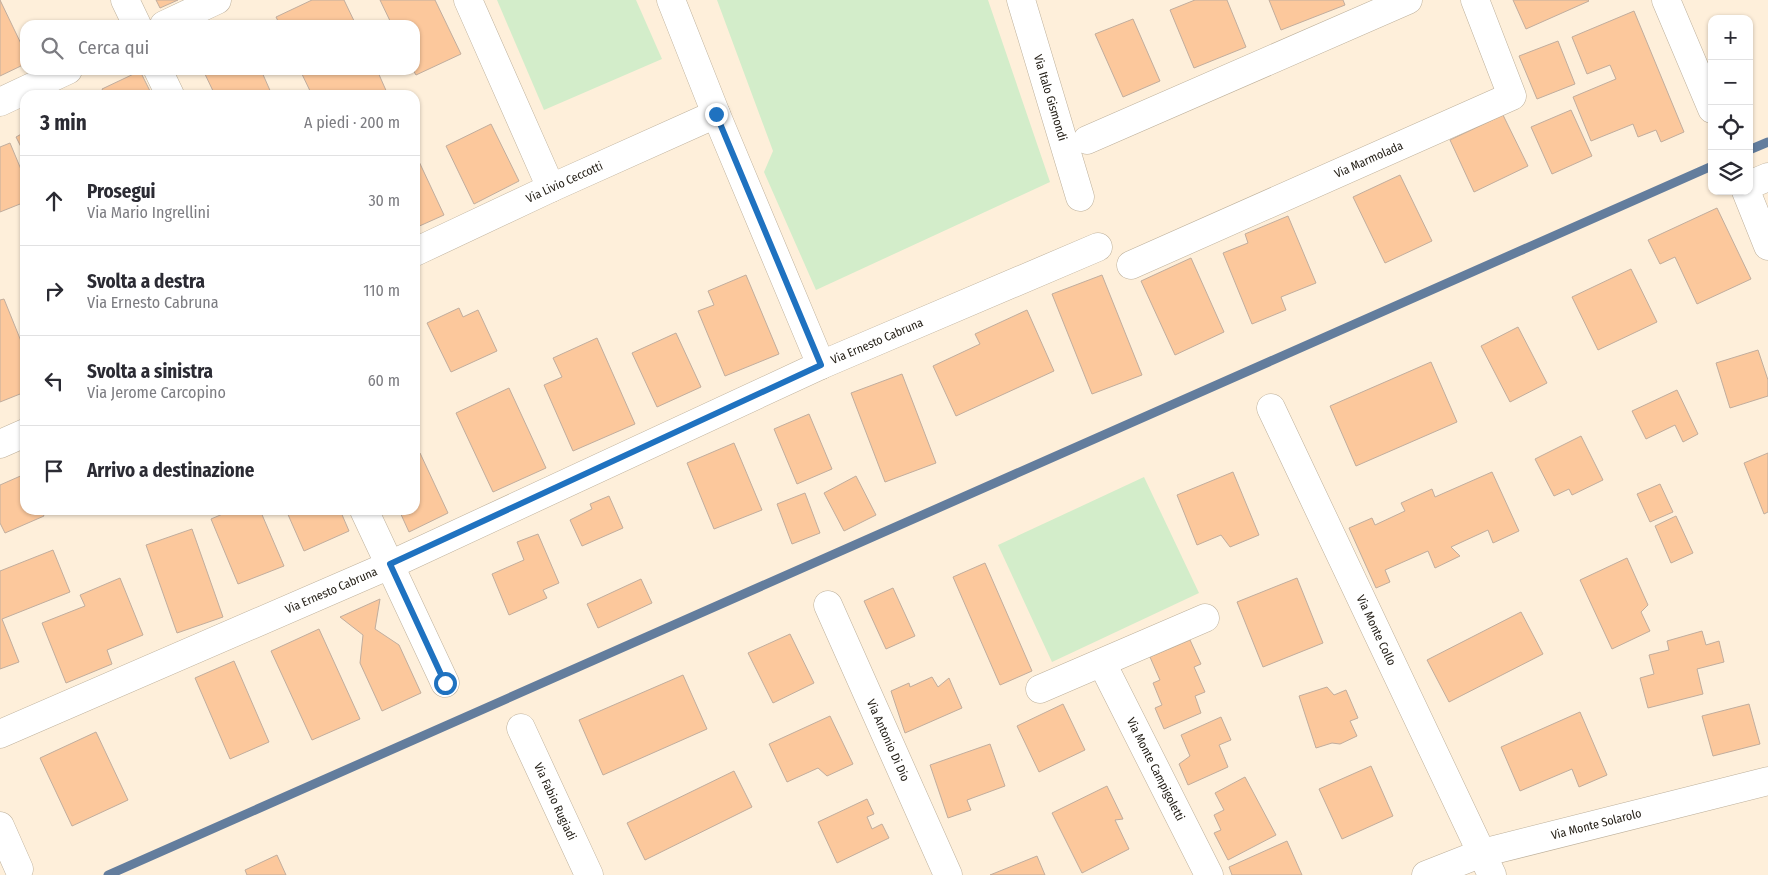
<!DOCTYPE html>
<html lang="it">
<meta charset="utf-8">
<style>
body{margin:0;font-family:"Fira Sans Condensed",sans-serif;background:#f2f2f3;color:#2b2b33}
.controls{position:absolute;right:15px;top:15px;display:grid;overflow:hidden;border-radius:10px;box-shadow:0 1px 4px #0004}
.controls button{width:45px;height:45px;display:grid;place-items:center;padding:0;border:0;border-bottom:1px solid #e1e1e2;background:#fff;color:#2b2b33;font:25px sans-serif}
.stop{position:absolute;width:15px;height:15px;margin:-11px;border:4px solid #1f72c0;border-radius:50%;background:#fff}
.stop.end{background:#1f72c0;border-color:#fff;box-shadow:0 1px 5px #0008}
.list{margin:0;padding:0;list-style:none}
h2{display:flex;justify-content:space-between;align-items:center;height:65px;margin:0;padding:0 20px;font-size:21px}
h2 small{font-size:16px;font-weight:400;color:#7c7c81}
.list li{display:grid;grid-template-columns:32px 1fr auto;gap:15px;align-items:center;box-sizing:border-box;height:90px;padding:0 20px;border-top:1px solid #e1e1e2}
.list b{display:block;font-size:19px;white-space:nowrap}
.list p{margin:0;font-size:16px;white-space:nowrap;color:#7c7c81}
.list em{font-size:16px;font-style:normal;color:#7c7c81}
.icon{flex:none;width:28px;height:28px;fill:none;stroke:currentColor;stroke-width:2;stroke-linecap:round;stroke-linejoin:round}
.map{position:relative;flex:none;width:1768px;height:875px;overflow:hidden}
.search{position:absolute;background:#fff;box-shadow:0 1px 4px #0004;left:20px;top:20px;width:400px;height:55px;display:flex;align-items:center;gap:12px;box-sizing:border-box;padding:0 18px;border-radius:15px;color:#7c7c81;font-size:19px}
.panel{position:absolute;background:#fff;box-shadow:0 1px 4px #0004;left:20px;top:90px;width:400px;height:425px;border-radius:15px}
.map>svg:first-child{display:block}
.green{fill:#d3edca}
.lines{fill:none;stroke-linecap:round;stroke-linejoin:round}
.stream{stroke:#637d9d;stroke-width:9}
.building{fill:#fcc89c;stroke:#c1ad9d}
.street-casing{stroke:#bdb09b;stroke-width:29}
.street{stroke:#fff;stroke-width:28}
.route{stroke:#1f72c0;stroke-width:6}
.labels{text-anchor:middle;stroke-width:4;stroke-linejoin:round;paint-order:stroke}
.street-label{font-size:12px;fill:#262119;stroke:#fff}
</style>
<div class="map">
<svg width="1768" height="875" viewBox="0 0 1768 875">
<rect width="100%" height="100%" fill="#feefda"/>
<g class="green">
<path d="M497,0H636L662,59L544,110Z"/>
<path d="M717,0H988L1050,182L816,290L764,172L773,151Z"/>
<path d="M1144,477L1199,593L1052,662L998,545Z"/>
</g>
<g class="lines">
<g class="stream">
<path d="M1749,150L1768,142"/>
<path d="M108,875L1712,166"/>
</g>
</g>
<g class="building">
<path d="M0,0L25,52V64L0,76Z"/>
<path d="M156,0H178L160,8Z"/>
<path d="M312,0H344L356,25H280L276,17Z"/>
<path d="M380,0H435L461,54L416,75L413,70H415V25H392Z"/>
<path d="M1195,0H1227L1246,47L1194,68L1170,10Z"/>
<path d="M1269,0H1343L1345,5L1281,30Z"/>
<path d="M1513,0H1588L1589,1L1526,29Z"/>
<path d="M1634,11L1684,132L1661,142L1656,130L1638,137L1633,124L1591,141L1573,97L1616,79L1610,65L1587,74L1572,37Z"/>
<path d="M1133,19L1160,81L1123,97L1095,34Z"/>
<path d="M1558,41L1575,84L1537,99L1519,56Z"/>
<path d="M203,70H261L272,95H215Z"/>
<path d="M300,70H377L388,95H312Z"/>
<path d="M140,71L152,95H105L102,89Z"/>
<path d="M1571,110L1592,156L1552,174L1531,127Z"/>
<path d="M1503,115L1528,166L1474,192L1450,140Z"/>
<path d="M491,124L519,181L474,204L446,146Z"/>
<path d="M25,132V155L16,137Z"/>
<path d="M10,143L25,179V202L0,212V147Z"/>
<path d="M415,153L444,215L415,228Z"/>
<path d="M1400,175L1432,241L1385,263L1353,197Z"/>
<path d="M1717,208L1751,279L1697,304L1675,257L1660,264L1648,240Z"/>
<path d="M1288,216L1316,283L1281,297L1286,310L1252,324L1223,253L1248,243L1245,234Z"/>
<path d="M1191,258L1224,332L1175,355L1141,281Z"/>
<path d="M1631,269L1657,322L1598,350L1572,297Z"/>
<path d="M746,275L779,354L725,376L698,311L714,305L708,291Z"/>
<path d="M1102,275L1142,375L1092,394L1052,294Z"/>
<path d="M4,299L25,351V392L0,402V300Z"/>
<path d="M459,308L463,317L478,310L497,351L451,372L427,323Z"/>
<path d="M1027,310L1054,371L956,416L933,366L980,344L975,334Z"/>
<path d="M1518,327L1547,383L1510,402L1481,346Z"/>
<path d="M676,333L701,387L657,407L632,353Z"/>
<path d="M597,338L635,424L573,451L544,385L562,377L553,358Z"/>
<path d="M1758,350L1768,380V396L1730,408L1716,363Z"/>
<path d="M1431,362L1457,422L1356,466L1330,406Z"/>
<path d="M902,374L936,463L885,482L851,393Z"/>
<path d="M509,388L546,468L493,492L456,413Z"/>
<path d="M1677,390L1698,434L1683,442L1675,425L1646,439L1632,411Z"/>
<path d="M809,414L832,469L797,484L774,429Z"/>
<path d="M1581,436L1603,480L1572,495L1569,489L1554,496L1535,459Z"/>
<path d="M734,443L762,510L714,529L687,463Z"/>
<path d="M420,453L448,513L409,532L399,510H415V455Z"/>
<path d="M1768,453V512L1764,514L1744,463Z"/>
<path d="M1233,472L1259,535L1230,547L1221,535L1197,545L1177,495Z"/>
<path d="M1492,472L1519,531L1493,543L1488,530L1451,547L1460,556L1435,568L1428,551L1385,570L1390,582L1376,588L1349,528L1372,518L1375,525L1405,511L1401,503L1432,489L1435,497Z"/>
<path d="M25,474V510H41L44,516L5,533L0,523V485Z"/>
<path d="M856,476L876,515L844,531L824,493Z"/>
<path d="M1660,484L1673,512L1650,522L1637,494Z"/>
<path d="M805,493L820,533L792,544L777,504Z"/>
<path d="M609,496L623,528L582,546L570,520L592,509L590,504Z"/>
<path d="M232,510H260L284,566L238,584L211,519Z"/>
<path d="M286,510H340L349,531L304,551Z"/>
<path d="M1676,516L1693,553L1671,563L1655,526Z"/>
<path d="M192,529L223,617L177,633L146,545Z"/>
<path d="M538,534L559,583L543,590L547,598L509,615L492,574L524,560L517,542Z"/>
<path d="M53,550L70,592L2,619L19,662L0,669V571Z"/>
<path d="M1627,558L1648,605L1641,612L1650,631L1612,649L1580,580Z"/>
<path d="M985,563L1032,671L1000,685L953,577Z"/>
<path d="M120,578L143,635L107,650L112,664L66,683L42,623L85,606L80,595Z"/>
<path d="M1297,578L1323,643L1263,667L1237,602Z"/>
<path d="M641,579L652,603L598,628L587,604Z"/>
<path d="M893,588L915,636L886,649L864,601Z"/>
<path d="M380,599L375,629L399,645L421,693L382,711L360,663L363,635L340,617Z"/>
<path d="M1521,612L1543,654L1449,702L1427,660Z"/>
<path d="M319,629L360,719L312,740L271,651Z"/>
<path d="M1702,631L1706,645L1719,641L1724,662L1697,669L1703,694L1648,708L1640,678L1654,674L1649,655L1669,650L1667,641Z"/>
<path d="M790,634L814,683L773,703L748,653Z"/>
<path d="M1190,640L1201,664L1194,667L1205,692L1195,696L1201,713L1164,729L1155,708L1162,705L1153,683L1160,680L1150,657Z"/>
<path d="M234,661L269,742L230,759L195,678Z"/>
<path d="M683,675L707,729L603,775L579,720Z"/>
<path d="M932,677L938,687L949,678L962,708L905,733L891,691L909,683L910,687Z"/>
<path d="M1327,687L1334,695L1346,690L1358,718L1350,721L1357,736L1340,744L1332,743L1316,748L1299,696Z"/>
<path d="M1063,704L1085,750L1039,772L1017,726Z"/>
<path d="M1749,704L1760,744L1713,756L1702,716Z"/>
<path d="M1580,712L1607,775L1579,787L1572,769L1520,791L1501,747Z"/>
<path d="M830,716L853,764L827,776L818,768L787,782L769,744Z"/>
<path d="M1221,717L1231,740L1219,745L1228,767L1188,785L1179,764L1190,756L1181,735Z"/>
<path d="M96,732L128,800L72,826L40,758Z"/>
<path d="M990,744L1005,786L967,800L971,810L948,818L930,765Z"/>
<path d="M1371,766L1393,816L1342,839L1319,789Z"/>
<path d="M734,771L752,807L645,860L627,823Z"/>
<path d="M1245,777L1276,835L1228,860L1214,833L1221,830L1214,815L1224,810L1215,793Z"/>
<path d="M1107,786L1123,819L1115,820L1129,849L1082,873L1052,813Z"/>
<path d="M867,799L874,814L867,817L872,829L882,824L889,838L837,863L818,822Z"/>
<path d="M1287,841L1302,875H1232L1229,867Z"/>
<path d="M277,855L286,875H247L245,870Z"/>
<path d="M1037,856L1045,875H990Z"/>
</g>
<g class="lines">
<g class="street-casing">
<g id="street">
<path d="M125,0L137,25"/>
<path d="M468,0L551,188"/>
<path d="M671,0L716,114L821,365"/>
<path id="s1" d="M1021,0L1080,197"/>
<path d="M1666,0L1712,109"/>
<path d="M164,25L217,0"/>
<path d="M158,70L170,95"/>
<path d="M0,102L68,70"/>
<path d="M1087,140L1408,0"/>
<path d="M1749,185L1768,177"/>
<path d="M1746,191L1768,246"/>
<path id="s2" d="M415,252L551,188L716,114"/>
<path id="s3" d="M1131,265L1512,96L1475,0"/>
<path id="s4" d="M1271,408L1492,875"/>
<path d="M0,444L25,433"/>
<path d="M364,510L445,683"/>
<path id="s5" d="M828,605L948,875"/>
<path id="s6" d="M1102,663L1209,875"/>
<path d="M1040,689L1205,618"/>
<path id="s7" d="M521,728L589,875"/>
<path id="s8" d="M0,734L390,565L821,365L1098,247"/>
<path d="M0,826L19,869"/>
<path id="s9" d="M1426,875L1482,853L1768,781"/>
</g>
</g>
<use href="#street" class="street"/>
</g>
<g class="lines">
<path class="route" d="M445,683L390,564L821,365L716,114"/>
</g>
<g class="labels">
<g class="street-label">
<text dy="4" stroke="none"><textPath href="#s1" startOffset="102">Via Italo Gismondi</textPath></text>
<text dy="4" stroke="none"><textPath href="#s3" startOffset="260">Via Marmolada</textPath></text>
<text dy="4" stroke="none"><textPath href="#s2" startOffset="165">Via Livio Ceccotti</textPath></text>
<text dy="4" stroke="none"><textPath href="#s8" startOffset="961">Via Ernesto Cabruna</textPath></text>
<text dy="4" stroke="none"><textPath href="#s8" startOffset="361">Via Ernesto Cabruna</textPath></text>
<text dy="4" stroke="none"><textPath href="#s4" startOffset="246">Via Monte Collo</textPath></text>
<text dy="4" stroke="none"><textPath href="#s5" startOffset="148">Via Antonio Di Dio</textPath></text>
<text dy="4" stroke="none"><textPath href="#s6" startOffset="119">Via Monte Campigoletti</textPath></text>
<text dy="4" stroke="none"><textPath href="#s7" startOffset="81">Via Fabio Rugiadi</textPath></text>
<text dy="4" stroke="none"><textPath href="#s9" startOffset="178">Via Monte Solarolo</textPath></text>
</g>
</g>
</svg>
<div class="controls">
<button>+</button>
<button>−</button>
<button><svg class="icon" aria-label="locate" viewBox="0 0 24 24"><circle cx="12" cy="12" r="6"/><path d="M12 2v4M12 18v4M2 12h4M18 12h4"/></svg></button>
<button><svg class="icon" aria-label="layers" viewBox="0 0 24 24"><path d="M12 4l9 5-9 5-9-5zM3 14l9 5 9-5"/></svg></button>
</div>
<div class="stop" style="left:445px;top:683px"></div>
<div class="stop end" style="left:716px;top:114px"></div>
<div class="search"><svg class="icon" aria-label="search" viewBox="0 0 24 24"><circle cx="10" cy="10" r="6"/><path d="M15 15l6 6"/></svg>Cerca qui</div>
<section class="panel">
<h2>3 min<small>A piedi · 200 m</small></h2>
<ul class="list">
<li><svg class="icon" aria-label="ahead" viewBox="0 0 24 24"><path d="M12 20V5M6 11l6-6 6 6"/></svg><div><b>Prosegui</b><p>Via Mario Ingrellini</p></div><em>30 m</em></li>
<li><svg class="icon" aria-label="right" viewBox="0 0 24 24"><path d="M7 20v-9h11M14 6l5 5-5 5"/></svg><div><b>Svolta a destra</b><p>Via Ernesto Cabruna</p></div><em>110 m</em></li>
<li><svg class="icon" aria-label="left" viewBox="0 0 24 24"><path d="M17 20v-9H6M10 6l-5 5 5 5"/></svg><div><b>Svolta a sinistra</b><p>Via Jerome Carcopino</p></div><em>60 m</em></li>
<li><svg class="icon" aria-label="arrive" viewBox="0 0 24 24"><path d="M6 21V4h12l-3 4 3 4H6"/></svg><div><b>Arrivo a destinazione</b></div></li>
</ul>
</section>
</div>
